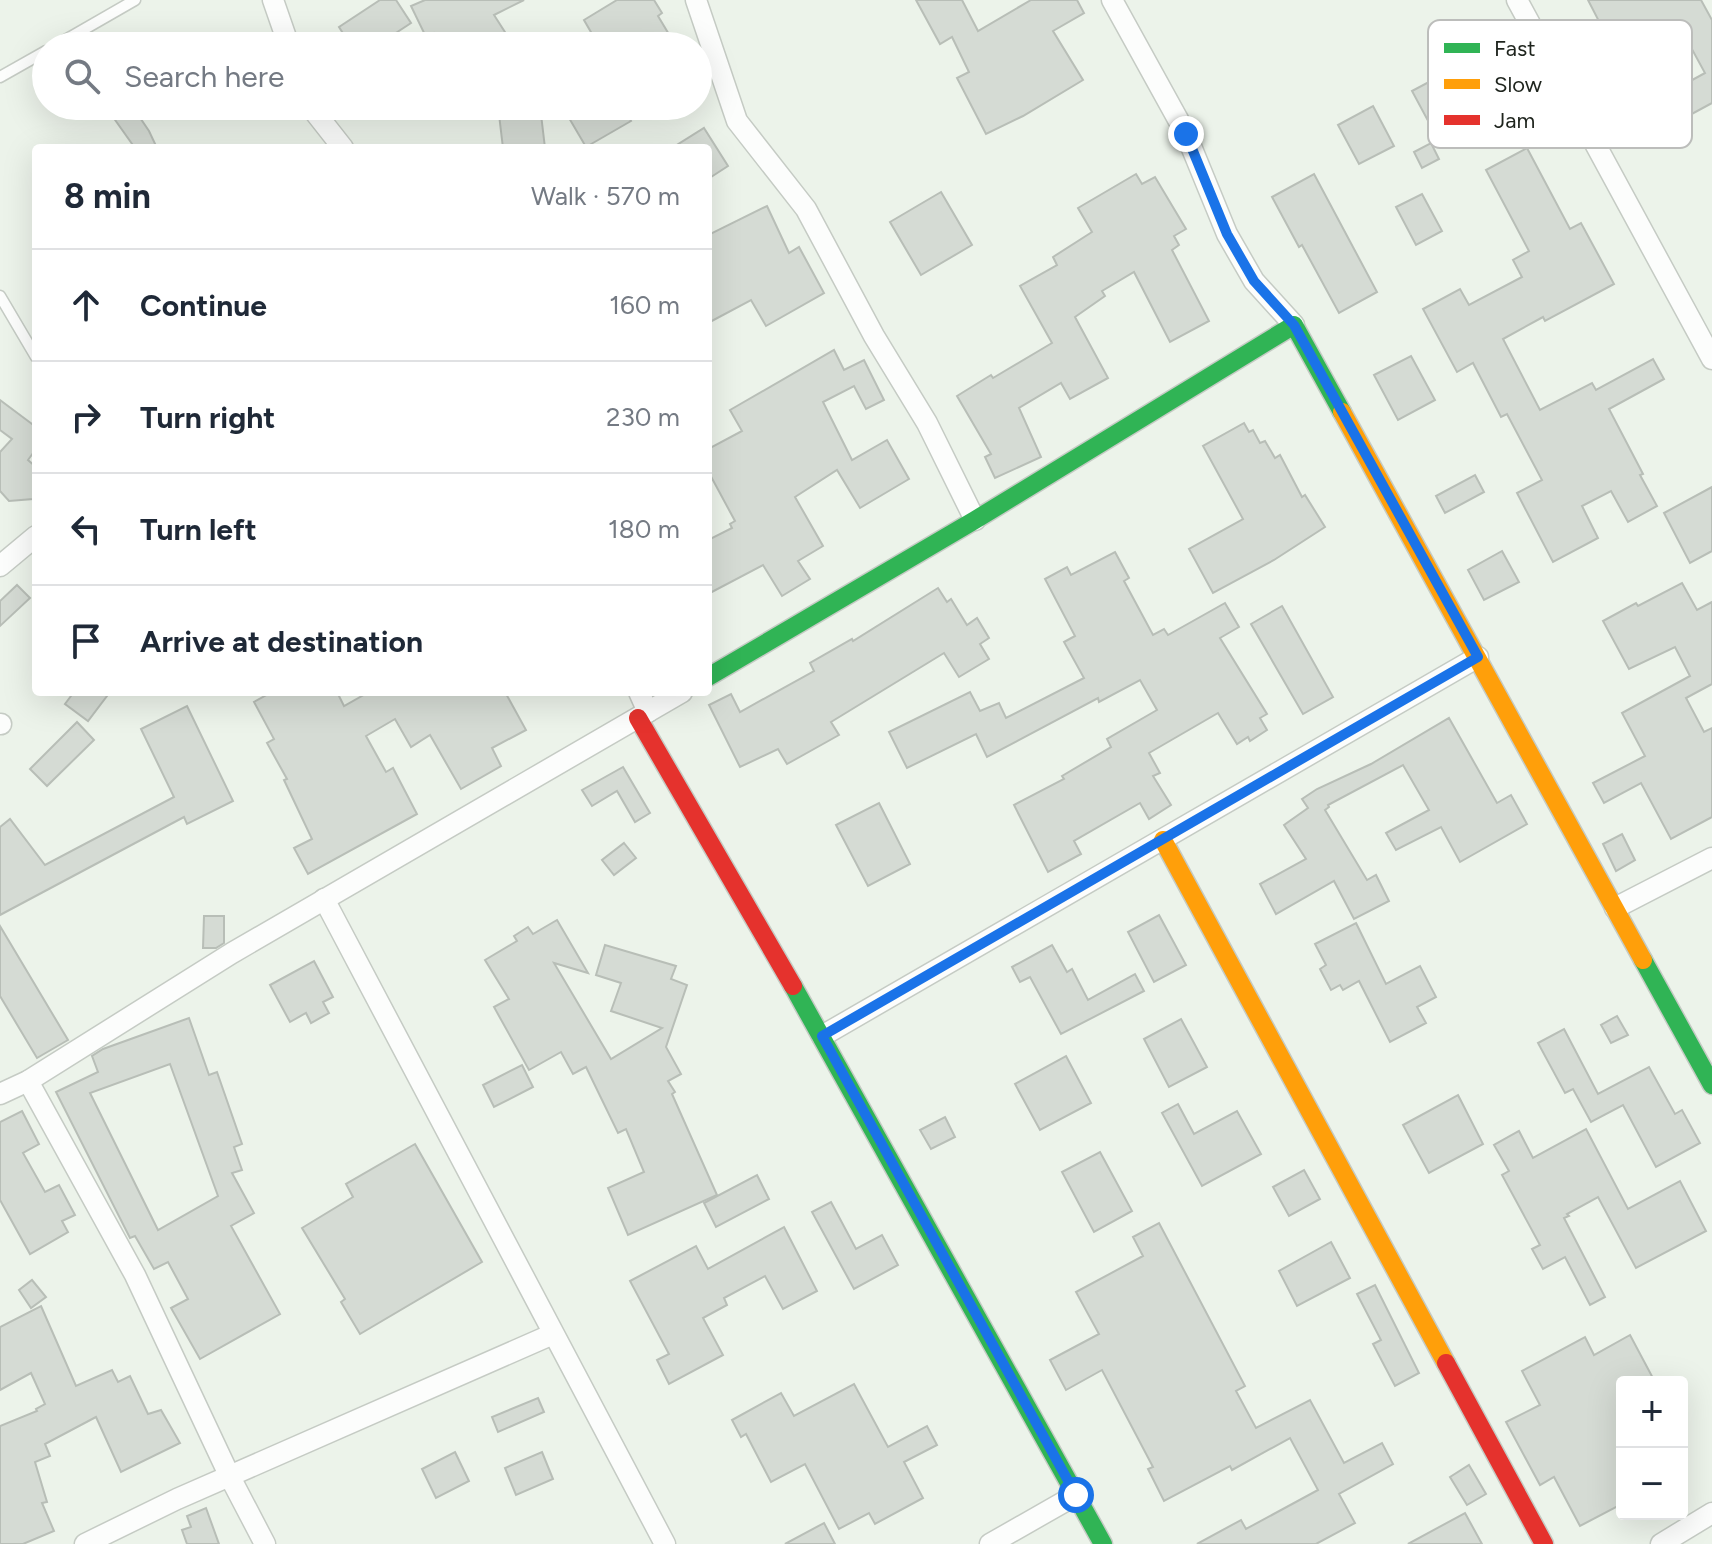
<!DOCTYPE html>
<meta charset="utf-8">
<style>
body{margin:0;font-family:Figtree,sans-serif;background:#f2f2f3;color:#1f2937}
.controls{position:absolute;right:24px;bottom:24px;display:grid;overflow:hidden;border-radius:8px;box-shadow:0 8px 32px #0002}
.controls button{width:72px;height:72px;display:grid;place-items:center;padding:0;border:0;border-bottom:2px solid #e0e1e3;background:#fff;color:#1f2937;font:40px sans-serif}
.stop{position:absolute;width:24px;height:24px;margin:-18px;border:6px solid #1a73e8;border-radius:50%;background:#fff}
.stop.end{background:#1a73e8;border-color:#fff;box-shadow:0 2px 8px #0008}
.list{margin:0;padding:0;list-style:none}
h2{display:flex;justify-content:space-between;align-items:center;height:104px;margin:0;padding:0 32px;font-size:34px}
h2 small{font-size:26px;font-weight:400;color:#747a83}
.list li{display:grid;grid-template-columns:52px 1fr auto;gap:24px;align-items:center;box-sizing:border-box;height:112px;padding:0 32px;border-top:2px solid #e0e1e3}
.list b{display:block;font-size:30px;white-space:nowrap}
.list em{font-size:26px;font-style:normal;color:#747a83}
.icon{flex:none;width:44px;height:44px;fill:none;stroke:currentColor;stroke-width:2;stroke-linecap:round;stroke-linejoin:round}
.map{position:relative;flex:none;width:1712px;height:1544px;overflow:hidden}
.search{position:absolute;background:#fff;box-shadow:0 8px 32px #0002;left:32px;top:32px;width:680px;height:88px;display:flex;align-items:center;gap:20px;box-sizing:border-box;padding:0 28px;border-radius:44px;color:#747a83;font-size:30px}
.panel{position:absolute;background:#fff;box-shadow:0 8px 32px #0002;left:32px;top:144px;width:680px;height:552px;border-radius:8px}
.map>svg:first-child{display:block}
.building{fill:#d5dbd4;stroke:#b8beb7;stroke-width:2;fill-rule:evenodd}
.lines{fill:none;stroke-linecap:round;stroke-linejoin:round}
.lane-casing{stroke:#c5cbc4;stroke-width:13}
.street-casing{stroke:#c5cbc4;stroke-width:23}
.fast-casing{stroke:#c5cbc4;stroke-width:21}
.slow-casing{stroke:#c5cbc4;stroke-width:21}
.jam-casing{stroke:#c5cbc4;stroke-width:21}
.lane{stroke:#fcfdfc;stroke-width:10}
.street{stroke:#fcfdfc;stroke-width:20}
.fast{stroke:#30b455;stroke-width:18}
.slow{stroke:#ff9f0a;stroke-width:18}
.jam{stroke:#e5322d;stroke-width:18}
.route{stroke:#1a73e8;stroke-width:10}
.key{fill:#fff;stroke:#bcbdbb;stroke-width:2}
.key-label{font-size:22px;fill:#1e241d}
</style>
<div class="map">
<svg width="1712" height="1544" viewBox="0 0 1712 1544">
<rect width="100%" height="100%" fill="#ecf3ea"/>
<g class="building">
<path d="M380,0H396L411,23L376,46H351L339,27Z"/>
<path d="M425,0H524L494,15L514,46H450L434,33L426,37L411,6Z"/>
<path d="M617,0H654L662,13L658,16L676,46H599L584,20Z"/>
<path d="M916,0H962L978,31L1031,0H1077L1084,13L1053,31L1083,80L1023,116L986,134L957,78L969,72L952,37L940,44Z"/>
<path d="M1588,0H1701L1712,20V103L1644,140L1630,114L1705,73L1687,40L1685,41L1683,38L1657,52L1650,39L1592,70L1577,43L1603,29Z"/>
<path d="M1455,68L1484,123L1441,145L1412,91Z"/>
<path d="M128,106H132L149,131L157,148H135L113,117Z"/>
<path d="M498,106H540L545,148H503Z"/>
<path d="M562,106H622L631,121L586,147Z"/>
<path d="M1373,106L1394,146L1359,164L1338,125Z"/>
<path d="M704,128L728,166L708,179V148H672Z"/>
<path d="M1431,143L1439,159L1422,168L1414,152Z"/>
<path d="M1527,148L1570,229L1581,223L1614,284L1545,321L1543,317L1503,339L1540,410L1592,383L1596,390L1653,359L1664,379L1609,409L1643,474L1640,475L1657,506L1628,522L1611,491L1582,506L1598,538L1553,562L1517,493L1542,480L1507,414L1501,417L1473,363L1457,372L1423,309L1460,289L1469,305L1522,277L1513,260L1529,251L1486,170Z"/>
<path d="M1136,174L1142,184L1155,177L1186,229L1174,236L1179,245L1172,250L1209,321L1170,342L1134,272L1102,291L1105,296L1075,317L1108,378L1070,399L1061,383L1019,408L1041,457L995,478L985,457L991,454L957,396L991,375L993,378L1052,343L1020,286L1057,265L1053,257L1092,232L1078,208Z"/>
<path d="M1314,174L1377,292L1339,313L1302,245L1299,247L1272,197Z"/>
<path d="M941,192L972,245L921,275L890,222Z"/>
<path d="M1422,194L1442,231L1416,245L1396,207Z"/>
<path d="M767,206L789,253L799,247L824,293L766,326L751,300L708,323V235Z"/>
<path d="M834,350L844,370L864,360L884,400L866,409L854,386L823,402L852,460L887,440L909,479L860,508L837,470L795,497L823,546L798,561L810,579L782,596L763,565L708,594V540L732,528L730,524L735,521L708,471V449L742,431L730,410Z"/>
<path d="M1411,356L1435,400L1398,420L1374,375Z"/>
<path d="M0,400L36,427V449L28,460L36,467L33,499L9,501L0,491V452L12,439L0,430Z"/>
<path d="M1244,423L1249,432L1253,430L1260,443L1265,441L1275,458L1280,455L1302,497L1305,495L1325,527L1274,560L1213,593L1189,549L1243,519L1203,446Z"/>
<path d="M1475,475L1484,492L1445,513L1436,496Z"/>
<path d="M1712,487V551L1690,563L1664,513Z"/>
<path d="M1502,551L1519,582L1484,600L1468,570Z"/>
<path d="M1115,552L1129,578L1124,581L1153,635L1164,629L1168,635L1225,603L1239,627L1220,638L1267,714L1260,718L1267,730L1250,741L1248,737L1237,744L1218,713L1149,753L1160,773L1153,776L1171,805L1149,819L1140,803L1074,841L1081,854L1048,872L1014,805L1064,779L1062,776L1111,747L1107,739L1157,710L1140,680L1099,702L1098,698L987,757L976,734L907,768L889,732L970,692L980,711L999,703L1006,718L1084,678L1064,642L1075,636L1045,579L1067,567L1071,575Z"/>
<path d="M1682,583L1697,610L1712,602V684L1686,698L1704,732L1712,728V817L1671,839L1641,783L1604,803L1593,783L1645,756L1622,713L1690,676L1675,647L1629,669L1603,621L1636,603L1638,606Z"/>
<path d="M17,585L30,598L0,626V601Z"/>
<path d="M938,588L947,602L951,599L967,625L977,618L989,638L980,644L989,659L959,677L944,653L831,722L839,735L787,764L778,749L740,767L709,705L731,694L740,712L814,671L810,663L852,639L853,641Z"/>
<path d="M1282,606L1333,697L1303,714L1251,624Z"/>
<path d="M74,692H110L88,721L65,704Z"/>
<path d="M272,692H337L344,706L369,692H505L526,730L492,748L501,766L461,789L430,735L411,747L395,719L366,736L386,772L393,768L417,814L308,874L294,848L312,839L284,780L287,779L267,743L274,739L254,702Z"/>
<path d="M187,706L233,801L187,824L184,817L0,915V827L10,819L45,865L174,797L141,729Z"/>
<path d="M1449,718L1497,803L1511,795L1527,824L1460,862L1441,827L1396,850L1386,833L1429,810L1403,765L1328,805L1329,807L1325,810L1367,880L1376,875L1389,901L1354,919L1334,881L1276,914L1260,884L1306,859L1284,825L1308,808L1302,799L1317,789L1371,764Z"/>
<path d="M77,722L94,740L47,786L30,769Z"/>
<path d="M623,767L650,813L635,822L617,791L592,806L582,790Z"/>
<path d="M879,803L910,864L868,886L836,825Z"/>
<path d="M1622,834L1635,860L1616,871L1603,844Z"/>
<path d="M624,843L636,858L614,875L602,860Z"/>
<path d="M1159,915L1186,965L1154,982L1128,932Z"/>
<path d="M204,916H224V943L216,948H203Z"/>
<path d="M557,920L588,973L554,963L611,1059L662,1028L611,1011L621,983L596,975L605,945L676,966L671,979L687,985L666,1047L681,1074L668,1081L675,1092L672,1094L717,1195L628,1235L608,1188L644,1172L626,1129L618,1133L586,1067L573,1074L561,1052L529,1070L494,1007L509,999L485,960L517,941L514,936L528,927L533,934Z"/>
<path d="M1356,923L1386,984L1420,966L1436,997L1417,1007L1426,1023L1390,1042L1359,981L1343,990L1340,985L1331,990L1320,969L1326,965L1315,944Z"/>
<path d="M0,926L68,1040L37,1058L0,996Z"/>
<path d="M1052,945L1067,972L1072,969L1088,1000L1135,974L1144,991L1061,1034L1030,977L1020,982L1012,967Z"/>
<path d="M314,961L333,997L323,1002L329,1013L311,1023L306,1013L290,1022L270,985Z"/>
<path d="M1617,1016L1628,1035L1611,1043L1601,1025Z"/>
<path d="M189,1018L209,1075L217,1072L242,1144L234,1147L242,1170L232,1173L254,1213L231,1226L280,1314L200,1359L171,1308L188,1299L168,1262L154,1269L135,1236L130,1238L56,1092L98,1072L92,1056L103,1049ZM170,1064L218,1196L158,1230L90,1093Z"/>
<path d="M1181,1019L1207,1067L1169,1087L1144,1039Z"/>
<path d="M1564,1029L1598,1094L1649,1067L1675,1114L1682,1110L1700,1143L1656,1167L1623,1105L1591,1122L1573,1089L1565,1093L1538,1043Z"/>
<path d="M1066,1056L1091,1103L1040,1130L1015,1084Z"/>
<path d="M522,1065L533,1087L494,1107L483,1085Z"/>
<path d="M1458,1095L1483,1144L1429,1173L1403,1125Z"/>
<path d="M1178,1104L1194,1134L1237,1111L1261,1154L1202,1186L1162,1113Z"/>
<path d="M22,1111L39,1144L23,1153L45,1192L59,1185L75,1215L62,1221L68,1232L30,1254L0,1200V1122Z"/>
<path d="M945,1117L955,1137L931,1149L920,1130Z"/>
<path d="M1586,1129L1628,1209L1680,1181L1706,1231L1636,1268L1598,1197L1567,1214L1569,1216L1564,1218L1605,1297L1590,1305L1565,1257L1543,1269L1532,1249L1540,1245L1502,1175L1509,1171L1494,1145L1519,1131L1533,1158Z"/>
<path d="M415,1144L482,1262L360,1334L341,1302L345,1299L302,1228L353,1197L346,1184Z"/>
<path d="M1100,1152L1132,1211L1094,1232L1062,1172Z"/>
<path d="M1304,1170L1320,1199L1289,1216L1273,1187Z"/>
<path d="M757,1175L769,1199L716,1227L704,1203Z"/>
<path d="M831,1202L856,1249L882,1235L898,1265L854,1289L812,1212Z"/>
<path d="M1159,1223L1245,1386L1236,1391L1256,1428L1310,1400L1344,1463L1382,1443L1393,1464L1339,1494L1355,1523L1316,1544H1197L1241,1520L1246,1529L1318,1490L1290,1438L1232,1470L1230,1466L1164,1501L1148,1469L1153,1467L1102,1370L1066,1390L1050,1360L1099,1334L1076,1292L1143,1256L1133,1237Z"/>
<path d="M784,1227L817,1291L783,1309L765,1276L724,1298L727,1305L703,1318L723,1355L669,1384L657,1360L669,1354L630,1281L696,1246L708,1269Z"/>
<path d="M1331,1242L1350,1278L1297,1306L1279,1271Z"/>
<path d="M32,1280L46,1297L31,1308L19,1290Z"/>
<path d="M1375,1285L1419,1373L1395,1386L1373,1344L1381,1340L1357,1294Z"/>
<path d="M41,1306L76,1386L112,1370L118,1382L130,1376L148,1414L161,1410L180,1443L121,1472L96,1417L45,1444L50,1456L35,1462L47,1502L42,1503L54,1531L23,1544H0V1426L37,1411L36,1409L45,1404L31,1373L0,1390V1327Z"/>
<path d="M1630,1335L1655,1382H1622V1504L1580,1526L1554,1477L1540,1485L1506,1422L1540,1405L1522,1371L1585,1337L1594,1355Z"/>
<path d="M854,1384L888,1447L927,1426L937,1445L904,1462L923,1498L875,1524L869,1513L839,1529L805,1464L771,1482L746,1434L741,1437L732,1420L781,1393L794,1416Z"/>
<path d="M538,1398L544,1412L498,1432L492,1417Z"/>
<path d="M455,1452L469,1481L436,1498L422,1469Z"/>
<path d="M542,1452L553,1479L516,1495L505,1468Z"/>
<path d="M1469,1465L1486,1494L1467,1505L1450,1477Z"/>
<path d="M206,1508L219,1544H187L182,1530L191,1527L187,1516Z"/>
<path d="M1465,1513L1482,1544H1408Z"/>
<path d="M824,1523L835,1544H785Z"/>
</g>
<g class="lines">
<g class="lane-casing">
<g id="lane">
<path d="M55,46L135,0"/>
<path d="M0,77L46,51"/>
<path d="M0,296L36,357"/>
</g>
</g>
<g class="street-casing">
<g id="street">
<path d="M273,0L289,46"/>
<path d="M696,0L737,121L806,209L874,336L927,423L975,520"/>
<path d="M1112,0L1186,134L1227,234L1254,281L1294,325"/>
<path d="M1517,0L1712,359"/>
<path d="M310,106L343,148"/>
<path d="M0,566L36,536"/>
<path d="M639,692L648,712"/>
<path d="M0,724H1"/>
<path d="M324,899L665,1544"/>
<path d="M1615,908L1712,858"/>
<path d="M822,1036L1478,657"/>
<path d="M28,1081L135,1275L230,1477L265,1544"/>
<path d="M0,1094L28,1081L232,953L682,692"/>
<path d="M85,1544L177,1499L553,1334"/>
<path d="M990,1544L1076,1495"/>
<path d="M1661,1544L1712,1513"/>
</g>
</g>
<g class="fast-casing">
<g id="fast">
<path d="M708,677L975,520L1294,325L1342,412"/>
<path d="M1643,960L1712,1085"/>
<path d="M793,986L1103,1544"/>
</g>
</g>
<g class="slow-casing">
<g id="slow">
<path d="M1342,412L1643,960"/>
<path d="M1163,840L1446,1363"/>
</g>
</g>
<g class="jam-casing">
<g id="jam">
<path d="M638,718L793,986"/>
<path d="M1446,1363L1544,1544"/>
</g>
</g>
<use href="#lane" class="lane"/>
<use href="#street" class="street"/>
<use href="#fast" class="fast"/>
<use href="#slow" class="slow"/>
<use href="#jam" class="jam"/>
</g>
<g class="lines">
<path class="route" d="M1076,1495L822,1036L1478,657L1294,325L1254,281L1227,234L1186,134"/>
</g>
<rect x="1428" y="20" width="264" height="128" rx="12" class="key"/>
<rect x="1444" y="43" width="36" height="10" fill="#30b455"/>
<rect x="1444" y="79" width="36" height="10" fill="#ff9f0a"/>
<rect x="1444" y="115" width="36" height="10" fill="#e5322d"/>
<g class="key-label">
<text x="1494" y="56">Fast</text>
<text x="1494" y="92">Slow</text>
<text x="1494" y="128">Jam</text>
</g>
</svg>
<div class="controls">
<button>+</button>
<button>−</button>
</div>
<div class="stop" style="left:1076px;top:1495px"></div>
<div class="stop end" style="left:1186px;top:134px"></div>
<div class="search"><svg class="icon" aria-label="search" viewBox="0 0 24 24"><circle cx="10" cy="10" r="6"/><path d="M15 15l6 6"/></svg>Search here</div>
<section class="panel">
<h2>8 min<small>Walk · 570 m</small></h2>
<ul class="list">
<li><svg class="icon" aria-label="ahead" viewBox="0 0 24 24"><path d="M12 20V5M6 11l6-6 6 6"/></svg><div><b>Continue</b></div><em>160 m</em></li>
<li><svg class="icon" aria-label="right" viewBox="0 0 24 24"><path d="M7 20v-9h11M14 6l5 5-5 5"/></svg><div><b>Turn right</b></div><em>230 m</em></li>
<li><svg class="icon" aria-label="left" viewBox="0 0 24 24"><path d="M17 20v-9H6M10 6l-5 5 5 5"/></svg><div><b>Turn left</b></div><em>180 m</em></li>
<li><svg class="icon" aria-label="arrive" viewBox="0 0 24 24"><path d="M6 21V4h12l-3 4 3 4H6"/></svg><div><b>Arrive at destination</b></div></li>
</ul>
</section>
</div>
